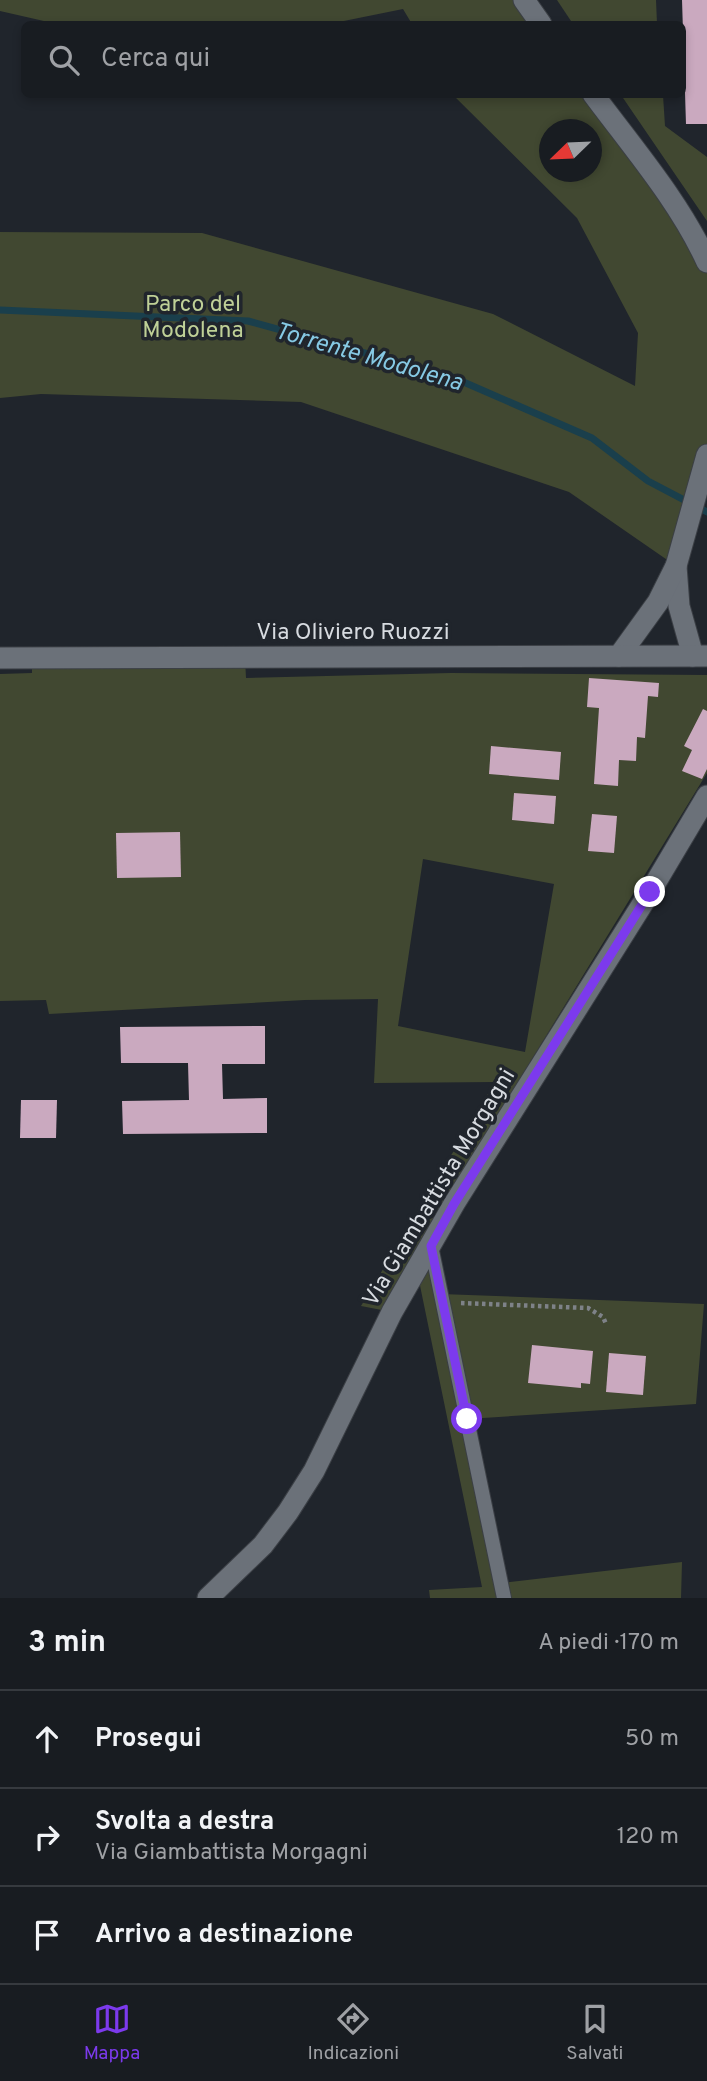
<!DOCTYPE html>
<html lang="it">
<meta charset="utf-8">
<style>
body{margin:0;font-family:Overpass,sans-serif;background:#21252a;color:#f1f3f6}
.compass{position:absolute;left:539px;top:119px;width:63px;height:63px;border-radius:50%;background:#181c21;box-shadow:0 4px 10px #0003;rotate:247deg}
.stop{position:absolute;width:21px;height:21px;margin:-16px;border:5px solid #7c3aed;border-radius:50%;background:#fff}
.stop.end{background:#7c3aed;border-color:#fff;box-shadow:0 2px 7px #0008}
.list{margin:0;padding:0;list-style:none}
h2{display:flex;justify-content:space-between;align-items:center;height:91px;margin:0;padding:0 28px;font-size:30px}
h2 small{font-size:23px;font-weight:400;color:#9fa1a5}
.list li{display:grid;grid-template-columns:46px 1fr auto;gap:21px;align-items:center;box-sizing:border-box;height:98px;padding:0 28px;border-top:2px solid #363a3f}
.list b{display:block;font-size:26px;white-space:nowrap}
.list p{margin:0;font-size:23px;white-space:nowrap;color:#9fa1a5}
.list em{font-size:23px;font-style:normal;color:#9fa1a5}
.icon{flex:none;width:38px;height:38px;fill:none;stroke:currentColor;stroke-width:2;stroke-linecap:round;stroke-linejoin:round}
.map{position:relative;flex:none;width:707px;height:1598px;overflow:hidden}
.search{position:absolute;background:#181c21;box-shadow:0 4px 10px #0003;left:21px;right:21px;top:21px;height:77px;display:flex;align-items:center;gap:18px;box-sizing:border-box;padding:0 24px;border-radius:10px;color:#9fa1a5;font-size:26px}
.sheet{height:385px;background:#181c21}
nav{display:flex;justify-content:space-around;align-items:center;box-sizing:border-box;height:98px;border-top:2px solid #363a3f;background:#181c21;font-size:19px;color:#9fa1a5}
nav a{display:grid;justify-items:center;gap:4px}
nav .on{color:#7c3aed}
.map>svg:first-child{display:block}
.green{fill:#414831;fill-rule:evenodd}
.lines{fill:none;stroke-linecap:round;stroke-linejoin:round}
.stream{stroke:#1a3f4c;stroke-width:7}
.building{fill:#caa9bf}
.lane-casing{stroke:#3b3f45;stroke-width:16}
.street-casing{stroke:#3b3f45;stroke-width:23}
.secondary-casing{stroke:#3b3f45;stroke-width:23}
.path{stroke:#7e8288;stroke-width:4.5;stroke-dasharray:3.5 3.5;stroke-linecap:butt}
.lane{stroke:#6b7179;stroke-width:14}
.street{stroke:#6b7179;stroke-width:21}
.secondary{stroke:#6b7179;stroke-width:21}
.route{stroke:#7c3aed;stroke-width:9}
.labels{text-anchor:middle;stroke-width:7;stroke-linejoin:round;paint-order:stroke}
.park-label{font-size:23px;fill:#bfd097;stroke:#20252c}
.street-label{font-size:23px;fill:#d7dbe0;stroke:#20252c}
.water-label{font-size:24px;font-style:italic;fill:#86c9e4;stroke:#20252c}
</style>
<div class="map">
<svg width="707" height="1598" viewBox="0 0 707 1598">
<rect width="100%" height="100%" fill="#20252c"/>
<g class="green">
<path d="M0,0H524L541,24H412L403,9L329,24H57L0,11Z"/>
<path d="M557,0H656L657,24H573Z"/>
<path d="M453,95H593L707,262V456L676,566L569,492L301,402L41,394L0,398V232L202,233L493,314L635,386L638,333L577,218ZM550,130H592V172H550Z"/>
<path d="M621,95H663L665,126L707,157V221Z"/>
<path d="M32,658H245L246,678L451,673L707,675V773L524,1072L392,1312L361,1306L495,1082L374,1083L378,999L305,1000L49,1014L46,1000L0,1001V674L32,673ZM423,859L554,884L525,1052L398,1026Z"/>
<path d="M431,1246L441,1294L704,1304L696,1404L468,1419L501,1583L682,1562L681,1598H430L429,1590L482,1587L417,1271Z"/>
</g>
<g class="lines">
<path class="stream" d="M0,310L248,321L452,377L592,438L648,481L707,512"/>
</g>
<g class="building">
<path d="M682,0H707V124H686Z"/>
<path d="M589,678L659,683L658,697L648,696L645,738L637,737L636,761L619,760L618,786L594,784L599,708L587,707Z"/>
<path d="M703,709L707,711V769L702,779L682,771L692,750L684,746Z"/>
<path d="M491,746L561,752L559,780L489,774Z"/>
<path d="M514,793L556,796L554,824L512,820Z"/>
<path d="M592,814L617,816L614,853L588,851Z"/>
<path d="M180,832L181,877L117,878L116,833Z"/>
<path d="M265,1026V1064H222L223,1099L267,1098V1133L123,1134L122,1101L189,1100L188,1063H121L120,1027Z"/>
<path d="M21,1100H57L56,1138H20Z"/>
<path d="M532,1345L593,1351L590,1384L581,1383V1388L528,1383Z"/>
<path d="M609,1353L646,1356L643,1395L606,1392Z"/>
</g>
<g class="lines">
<g class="lane-casing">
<path id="lane" d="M431,1246L504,1598"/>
</g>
<g class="street-casing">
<g id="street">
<path d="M524,0L541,24"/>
<path d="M593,94C633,148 679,201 707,262"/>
<path d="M676,566L679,606L693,656"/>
<path d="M619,656L658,602L676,566L707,455"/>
<path d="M208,1598L263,1545L288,1512L314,1471L392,1312L454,1204L650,892L707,796"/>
</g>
</g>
<g class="secondary-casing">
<path id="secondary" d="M0,658L707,656"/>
</g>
<path class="path" d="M461,1303L588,1308L603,1317L606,1324"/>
<use href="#lane" class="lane"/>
<use href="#street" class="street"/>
<use href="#secondary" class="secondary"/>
</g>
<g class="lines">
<path class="route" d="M467,1419L431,1246L454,1204L650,892"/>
</g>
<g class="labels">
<g class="park-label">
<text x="193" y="311">Parco del<tspan x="193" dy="26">Modolena</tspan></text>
</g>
<g class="street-label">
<text x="353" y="639">Via Oliviero Ruozzi</text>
<text transform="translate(438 1187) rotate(-59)" y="8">Via Giambattista Morgagni</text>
</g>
<g class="water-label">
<text transform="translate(369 356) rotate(16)" y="8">Torrente Modolena</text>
</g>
</g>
</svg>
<svg class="compass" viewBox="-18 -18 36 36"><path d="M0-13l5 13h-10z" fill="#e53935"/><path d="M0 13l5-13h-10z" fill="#9fa1a5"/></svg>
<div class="stop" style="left:467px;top:1419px"></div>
<div class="stop end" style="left:650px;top:892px"></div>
<div class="search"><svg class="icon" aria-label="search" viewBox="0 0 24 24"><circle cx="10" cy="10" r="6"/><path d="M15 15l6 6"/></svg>Cerca qui</div>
</div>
<section class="sheet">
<h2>3 min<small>A piedi · 170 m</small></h2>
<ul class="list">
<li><svg class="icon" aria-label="ahead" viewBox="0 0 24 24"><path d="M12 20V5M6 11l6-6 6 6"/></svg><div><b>Prosegui</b></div><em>50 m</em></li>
<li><svg class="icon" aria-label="right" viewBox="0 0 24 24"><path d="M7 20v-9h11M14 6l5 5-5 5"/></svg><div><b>Svolta a destra</b><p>Via Giambattista Morgagni</p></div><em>120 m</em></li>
<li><svg class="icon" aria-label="arrive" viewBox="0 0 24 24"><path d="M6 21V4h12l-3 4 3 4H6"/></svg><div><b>Arrivo a destinazione</b></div></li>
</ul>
</section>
<nav>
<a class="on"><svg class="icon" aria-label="map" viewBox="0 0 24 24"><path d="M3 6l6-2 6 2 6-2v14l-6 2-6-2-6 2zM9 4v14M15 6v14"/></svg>Mappa</a>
<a><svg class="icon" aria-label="directions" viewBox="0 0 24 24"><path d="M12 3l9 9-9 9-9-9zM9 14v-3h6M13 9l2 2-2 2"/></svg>Indicazioni</a>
<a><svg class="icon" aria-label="saved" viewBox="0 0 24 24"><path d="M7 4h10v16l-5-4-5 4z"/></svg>Salvati</a>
</nav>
